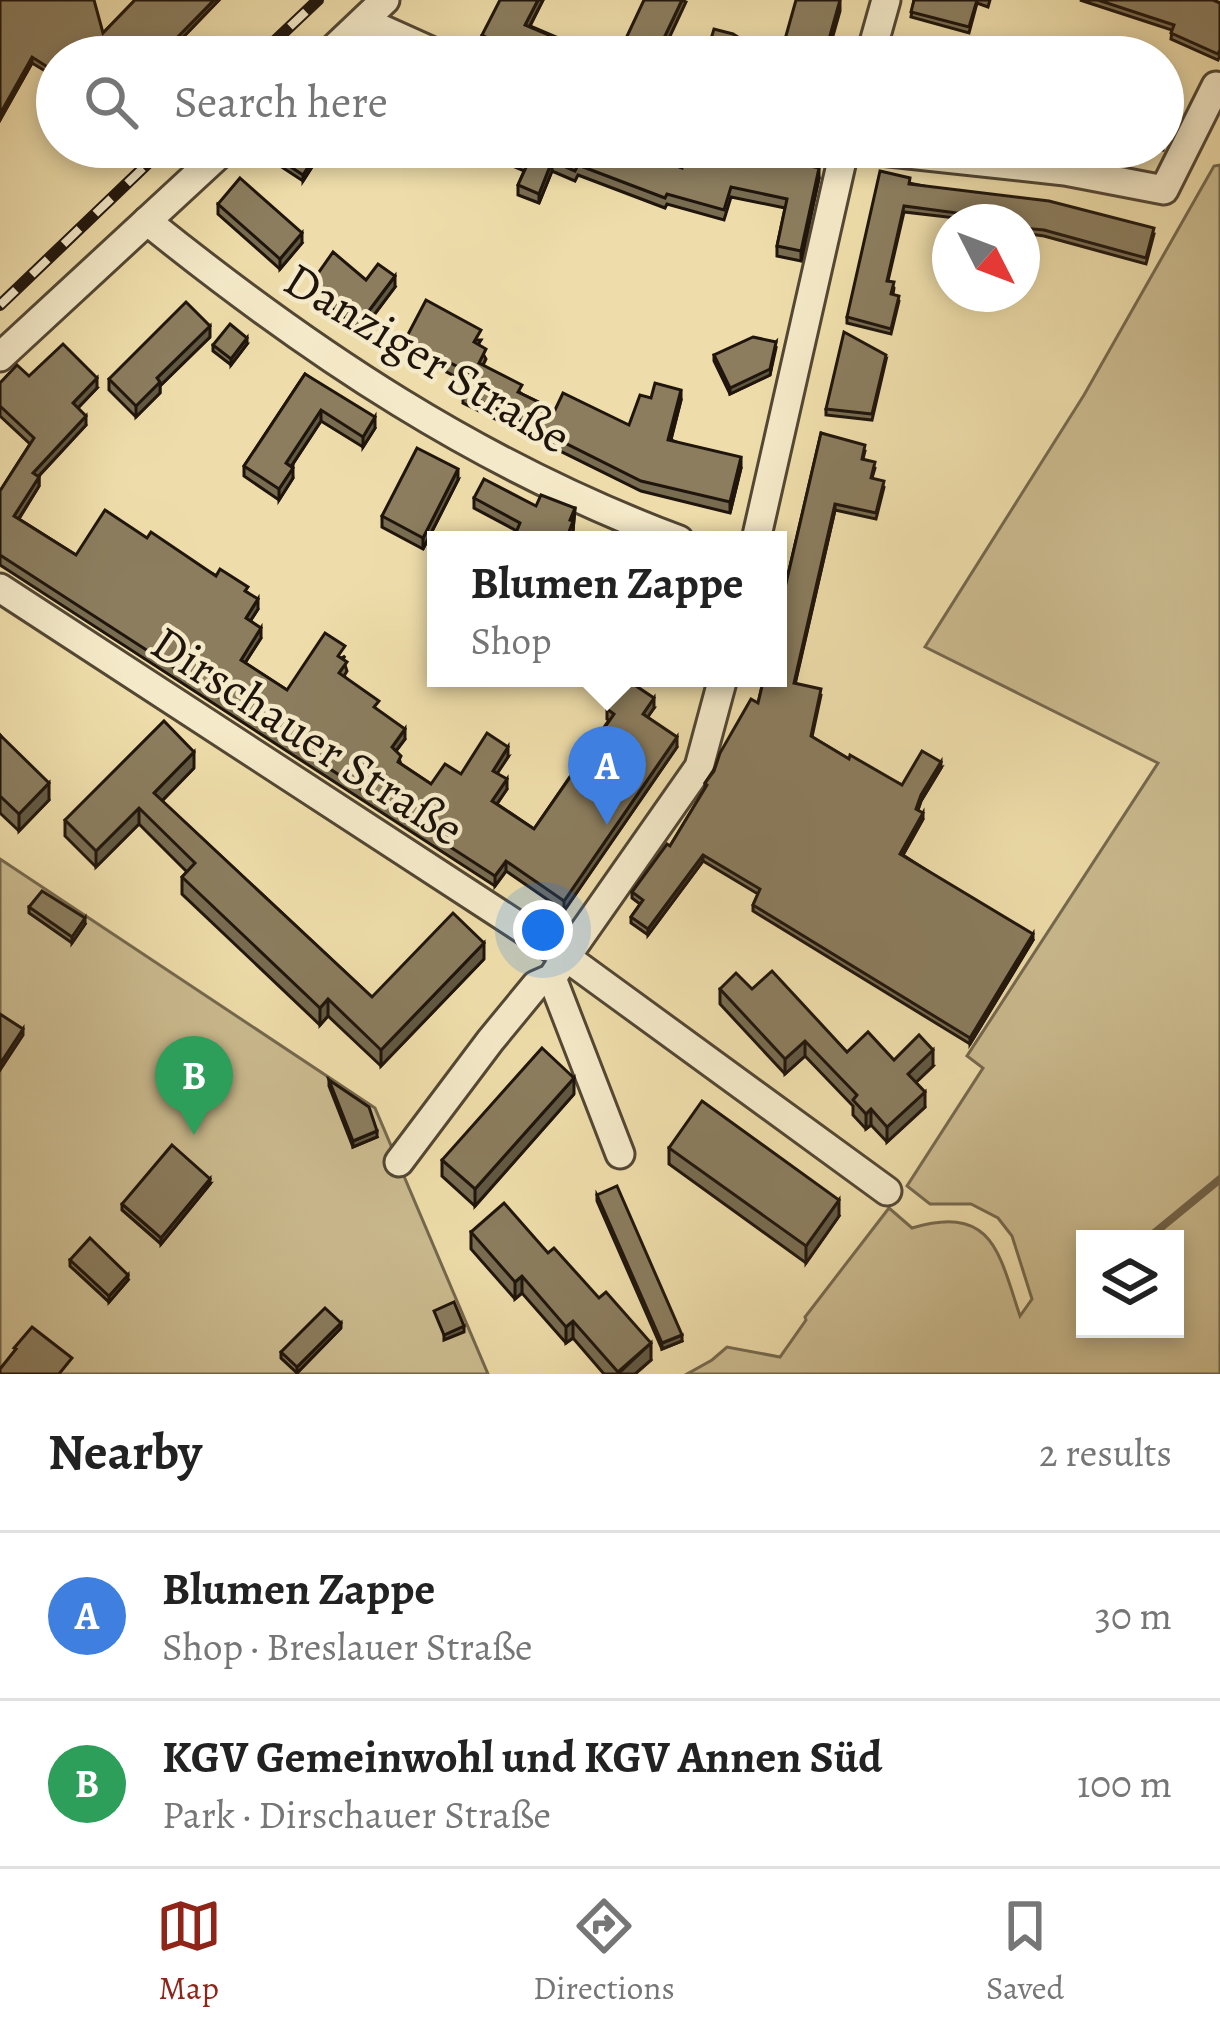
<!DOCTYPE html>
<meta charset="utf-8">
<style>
body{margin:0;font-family:Alegreya,serif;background:#f6f6f6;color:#222}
.controls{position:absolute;right:36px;bottom:36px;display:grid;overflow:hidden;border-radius:0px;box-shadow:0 6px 18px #0003}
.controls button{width:108px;height:108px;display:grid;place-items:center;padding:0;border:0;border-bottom:3px solid #e0e0e0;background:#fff;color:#222;font:60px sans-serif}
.compass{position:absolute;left:932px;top:204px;width:108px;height:108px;border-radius:50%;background:#fff;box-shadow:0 6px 18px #0003;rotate:132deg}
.you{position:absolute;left:543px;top:930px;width:42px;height:42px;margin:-30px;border:9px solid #fff;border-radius:50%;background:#1a73e8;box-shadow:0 0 0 18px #1a73e833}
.badge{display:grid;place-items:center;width:78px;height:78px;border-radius:50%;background:#8f2418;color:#fff;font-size:39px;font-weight:700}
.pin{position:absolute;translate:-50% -99px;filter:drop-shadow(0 3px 6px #0008)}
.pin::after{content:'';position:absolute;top:63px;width:42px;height:36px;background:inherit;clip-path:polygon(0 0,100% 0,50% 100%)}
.popup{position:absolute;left:427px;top:531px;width:360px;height:156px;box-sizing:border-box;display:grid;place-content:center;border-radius:0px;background:#fff;filter:drop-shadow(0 3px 9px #0005);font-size:39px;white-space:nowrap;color:#767676}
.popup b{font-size:45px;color:#222}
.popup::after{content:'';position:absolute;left:50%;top:100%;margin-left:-24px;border:24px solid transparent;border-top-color:#fff}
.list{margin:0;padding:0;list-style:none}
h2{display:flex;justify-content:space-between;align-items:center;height:156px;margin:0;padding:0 48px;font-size:51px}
h2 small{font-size:39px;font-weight:400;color:#767676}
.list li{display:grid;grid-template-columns:78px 1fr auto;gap:36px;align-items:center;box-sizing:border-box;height:168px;padding:0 48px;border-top:3px solid #e0e0e0}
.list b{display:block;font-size:45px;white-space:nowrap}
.list p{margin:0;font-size:39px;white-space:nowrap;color:#767676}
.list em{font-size:39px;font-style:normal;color:#767676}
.icon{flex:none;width:66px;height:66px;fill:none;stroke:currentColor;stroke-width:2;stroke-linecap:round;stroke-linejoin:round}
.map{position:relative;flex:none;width:1220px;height:1374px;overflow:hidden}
.search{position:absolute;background:#fff;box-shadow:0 6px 18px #0003;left:36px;right:36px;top:36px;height:132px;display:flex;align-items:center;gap:30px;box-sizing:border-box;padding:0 42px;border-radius:66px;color:#767676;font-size:45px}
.sheet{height:492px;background:#fff}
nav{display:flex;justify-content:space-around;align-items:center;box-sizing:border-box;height:168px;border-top:3px solid #e0e0e0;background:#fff;font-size:33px;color:#767676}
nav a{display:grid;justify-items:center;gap:6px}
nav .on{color:#8f2418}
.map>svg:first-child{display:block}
.green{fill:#cbbb8f;stroke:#75684e;stroke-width:3;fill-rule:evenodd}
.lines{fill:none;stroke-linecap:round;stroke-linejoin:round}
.stream{stroke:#71644a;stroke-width:8}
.street-casing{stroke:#534734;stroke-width:33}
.street{stroke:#f4e9c8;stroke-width:27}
.rail-casing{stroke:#1f150c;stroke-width:12}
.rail{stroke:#f4e9c8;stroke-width:8;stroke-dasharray:22;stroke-linecap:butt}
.wall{fill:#786c51;stroke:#1f150c;stroke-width:3}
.shaded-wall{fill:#615842;stroke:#1f150c;stroke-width:3}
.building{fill:#8b7d5e;stroke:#1f150c;stroke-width:3}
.labels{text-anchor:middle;stroke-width:9;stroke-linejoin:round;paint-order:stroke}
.street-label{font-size:48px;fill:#1f150c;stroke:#f4e9c8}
</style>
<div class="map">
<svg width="1220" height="1374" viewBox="0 0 1220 1374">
<rect width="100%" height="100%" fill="#eda"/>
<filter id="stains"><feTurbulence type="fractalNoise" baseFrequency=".00167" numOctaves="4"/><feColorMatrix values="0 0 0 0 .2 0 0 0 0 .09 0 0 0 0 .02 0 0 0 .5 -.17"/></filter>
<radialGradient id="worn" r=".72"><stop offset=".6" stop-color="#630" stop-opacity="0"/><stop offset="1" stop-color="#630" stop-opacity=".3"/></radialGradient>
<g class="green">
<path d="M1220,165V1374H687L712,1360L727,1347L780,1357L806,1320L805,1317L889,1208L912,1228C993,1204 999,1253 1020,1316L1032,1299L1012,1236L998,1218L971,1204H930L907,1186L983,1068L967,1056L1158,763L925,647L1084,395L1214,166ZM1085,1239H1175V1329H1085Z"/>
<path d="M0,859L375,1108L488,1374H0Z"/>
</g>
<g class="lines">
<path class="stream" d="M1147,1239L1220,1179"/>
<g class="street-casing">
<g id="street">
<path d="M364,21L444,57"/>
<path d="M325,57L385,0"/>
<path d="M870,57L886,0"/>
<path d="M843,147L1065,171L1164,190L1216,86"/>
<path d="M147,221C312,354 479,465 679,540"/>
<path d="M0,357L227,147"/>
<path d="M756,540L845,147"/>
<path d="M0,588L566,957L552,978L536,985L490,1041L399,1162"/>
<path d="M723,678L699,767L566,957L887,1191"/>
<path d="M552,978L620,1154"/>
</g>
</g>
<use href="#street" class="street"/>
<g class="rail-casing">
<g id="rail">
<path d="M258,57L318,0"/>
<path d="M0,305L165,147"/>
</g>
</g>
<use href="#rail" class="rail"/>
</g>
<g class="wall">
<path d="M0,0L103,33L135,0H219L164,57H57V78L32,63L0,120Z"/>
<path d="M543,0L530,26L603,57H516L509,54L507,57H504L482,45V35Z"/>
<path d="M914,0H990L988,7L977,3L969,33L911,17Z"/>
<path d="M1080,0H1213L1220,3V56L1218,60L1171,39L1172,30Z"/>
<path d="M1163,122H1165L1163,150L1133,147H1163Z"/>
<path d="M399,147H418L413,155Z"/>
<path d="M433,147H454L452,152Z"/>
<path d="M469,147H625L682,168L819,178L801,261L777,256V246L785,208L731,197L724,220L667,204L665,208L578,175L575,181L552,171L539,203L518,195V185L524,171Z"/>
<path d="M274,156L317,159L303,181L274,162Z"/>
<path d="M909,183L1154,234L1146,264L1044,236L1022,233V222H956V218L904,212L888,281L894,288L893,294L899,301L891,334L847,323V317Z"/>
<path d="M218,204L302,243L280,269L218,214Z"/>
<path d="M366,280L395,287L362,331L312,293V282Z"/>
<path d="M210,337L160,386V393L136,417L109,390V379Z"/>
<path d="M405,340H481L478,345L486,359L483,365L522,394L555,410L629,425L651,398L681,400L671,440L741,468L730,513L641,491L463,403V392L468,383L405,351Z"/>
<path d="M247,344L231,365L213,351V345Z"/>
<path d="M776,348L770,375L730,394L714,361V355Z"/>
<path d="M886,360L872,420L826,415V409Z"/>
<path d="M305,374L375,428L363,447L321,421L291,467L293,478L279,500L244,476V466Z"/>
<path d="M29,376L97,388L78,408L86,425L39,476V486L19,519L76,555L147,538L248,593L258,609L250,621L261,638L245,663L287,690L345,656L343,659L347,671L344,676L405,739L396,751L401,764L431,784L508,757L497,773L507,789L497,804L534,829L609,720L607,719V709L654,708L647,717L677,747L564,911L506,871L495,886L0,565V491L30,444L0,416V383Z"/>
<path d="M821,433L865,451L863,459L875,468L872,478L884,487L876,519L835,510L795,683L821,695L812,737L849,759L902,785L941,768L921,801L918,810L923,819L903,855L1033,940L970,1044L753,911V905L758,894L703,861L648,935L631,923V917L640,904L632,898V892L670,846L705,788V783L758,703Z"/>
<path d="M458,480L423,549L382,527V516Z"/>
<path d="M474,498L536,506L575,508L573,531H517L474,508Z"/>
<path d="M0,735L49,800L19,831L0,813Z"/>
<path d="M194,768L162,801L372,997L484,959L381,1066L328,1016L320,1025L182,894V877L187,872L139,824L96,867L65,836V820Z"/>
<path d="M29,907L85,924L72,943L29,913Z"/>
<path d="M720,989H752L847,1052L933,1066L916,1082L925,1107L887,1142L871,1125L866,1129L853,1115V1106L805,1056L785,1074L720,1004Z"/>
<path d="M329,1080L377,1137L353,1147L329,1086Z"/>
<path d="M574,1094L475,1206L442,1176V1160Z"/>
<path d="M669,1148L839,1216L806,1263L669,1164Z"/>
<path d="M210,1184L161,1244L122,1210V1204Z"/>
<path d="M597,1195L682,1341L662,1349L597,1201Z"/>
<path d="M471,1232L548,1253L651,1360L635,1374H604L573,1338L566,1343L522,1293L515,1299L471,1249Z"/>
<path d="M70,1260L128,1280L109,1302L70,1266Z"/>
<path d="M341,1328L297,1373L281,1358V1352Z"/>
</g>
<g class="shaded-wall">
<path d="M214,0H219L164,57H158Z"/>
<path d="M538,0H543L525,35V25Z"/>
<path d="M682,0L686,2L663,51V40Z"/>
<path d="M840,0V11L827,57H824Z"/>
<path d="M32,57V63L0,120V114Z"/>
<path d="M317,153V159L303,181V175Z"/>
<path d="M552,161V171L539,203V194Z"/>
<path d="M819,168V178L801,261V251Z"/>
<path d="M302,233V243L280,269V259Z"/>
<path d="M395,276V287L362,331V320Z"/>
<path d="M210,326V337L160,386V393L136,417V406L157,378Z"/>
<path d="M247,338V344L231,365V359Z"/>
<path d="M776,342L770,375L730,394V388Z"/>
<path d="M97,378V388L73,413V403Z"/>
<path d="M681,390V400L668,450V440Z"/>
<path d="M321,410V421L286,474V463Z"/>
<path d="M86,416V425L33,482V473Z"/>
<path d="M375,417V428L363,447V437Z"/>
<path d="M741,457V468L730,513V502Z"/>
<path d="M293,468V478L279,500V489Z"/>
<path d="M458,469V480L423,549V538Z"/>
<path d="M39,477V486L14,526V516Z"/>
<path d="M835,504V510L794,689V683Z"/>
<path d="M575,508L573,531L570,540H566Z"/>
<path d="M258,599V609L246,628V618Z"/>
<path d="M261,628V638L241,669V660Z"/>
<path d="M654,698V708L643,724V714Z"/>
<path d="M405,729V739L392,756V747Z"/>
<path d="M677,737V747L564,911V901Z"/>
<path d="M508,747V757L493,780V771Z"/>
<path d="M194,752V768L154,809V793Z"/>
<path d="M941,762V768L921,801L916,815V809L921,795Z"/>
<path d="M507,779V789L492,811V801Z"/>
<path d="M49,783V800L19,831V814Z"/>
<path d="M139,808V824L96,867V851Z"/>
<path d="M923,813V819L900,860V854Z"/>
<path d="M703,855V861L648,935V929Z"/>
<path d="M506,861V871L495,886V876Z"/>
<path d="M85,918V924L72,943V937Z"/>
<path d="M1033,934V940L970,1044V1038Z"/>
<path d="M484,943V959L381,1066V1050Z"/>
<path d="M328,999V1016L320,1025V1008Z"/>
<path d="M23,1029V1035L0,1070V1064Z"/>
<path d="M805,1041V1056L785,1074V1059Z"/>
<path d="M933,1050V1066L908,1090V1074Z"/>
<path d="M574,1078V1094L475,1206V1189Z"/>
<path d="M925,1092V1107L887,1142V1127Z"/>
<path d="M871,1109V1125L866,1129V1114Z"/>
<path d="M377,1131V1137L353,1147V1141Z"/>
<path d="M210,1179V1184L161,1244V1238Z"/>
<path d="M839,1200V1216L806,1263V1246Z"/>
<path d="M128,1275V1280L109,1302V1296Z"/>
<path d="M522,1276V1293L515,1299V1282Z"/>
<path d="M573,1321V1338L566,1343V1327Z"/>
<path d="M341,1323V1328L297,1373V1367Z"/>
<path d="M464,1326V1332L444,1340V1335Z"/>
<path d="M682,1335V1341L662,1349V1343Z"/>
<path d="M651,1343V1360L635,1374H618Z"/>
</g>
<g class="building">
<path d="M0,0H94L103,33L135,0H214L158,57H57V73L32,57L0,114Z"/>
<path d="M500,0H538L525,25L575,46L573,53L579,39L603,49L600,57H539L509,44L507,48L482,35Z"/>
<path d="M644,0H682L663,40L707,52L714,29L733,34L752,46L764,57H632L620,51Z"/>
<path d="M796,0H840L824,57H780Z"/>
<path d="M914,0H977L969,27L911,12Z"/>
<path d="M1098,0H1213L1220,3V50L1218,54L1171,33L1174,25Z"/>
<path d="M280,147H308L317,153L303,175L274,156Z"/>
<path d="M491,147H625L682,168L687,147H710L773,162L774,158L819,168L801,251L777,246L787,199L731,187L724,210L667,194L665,198L578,165L575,171L552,161L539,194L518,185L528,163Z"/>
<path d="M880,171L910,178L909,184L1049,201L1154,228L1146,258L1044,230L1022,228V222L956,220L957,213L904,206L887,281L894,282L891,294L899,296L891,329L847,317Z"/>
<path d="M240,178L302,233L280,259L218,204Z"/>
<path d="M333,252L366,280L378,264L395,276L362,320L312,282Z"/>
<path d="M426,300L481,330L474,342L486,349L479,363L522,385L518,392L555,410L563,393L629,425L640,395L651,398L655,383L681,390L668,440L741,457L730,502L641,481L463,392L472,374L405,340Z"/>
<path d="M186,302L210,326L157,378L160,382L136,406L109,379Z"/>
<path d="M230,324L247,338L231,359L213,345Z"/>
<path d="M844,332L886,355L872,414L826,409Z"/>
<path d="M753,337L776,342L770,369L730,388L714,355Z"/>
<path d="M63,344L97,378L73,403L86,416L33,473L39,477L14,516L76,555L105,510L147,538L151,532L216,576L220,569L248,587L245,591L258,599L246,618L261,628L241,660L287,690L325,633L345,646L338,656L347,662L339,673L379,701L374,707L405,729L392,747L401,756L398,762L431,784L445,764L461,774L487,733L508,747L493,771L507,779L492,801L534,829L614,714L607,709L624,678L654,698L643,714L677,737L564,901L506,861L495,876L0,555V491L34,438L0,406V383L17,365L29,376Z"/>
<path d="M305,374L375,417L363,437L321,410L286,463L293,468L279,489L244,466Z"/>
<path d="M821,433L865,445L862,459L875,462L871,478L884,481L876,513L835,504L794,683L821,689L811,736L849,759L850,755L902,785L922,751L941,762L921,795L916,809L923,813L900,854L1033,934L970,1038L753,905L760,889L703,855L648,929L631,917L643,900L632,892L667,844L670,846L707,785L705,783L714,771L720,753L751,699L758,703L764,678H778V618Z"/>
<path d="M417,448L458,469L423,538L382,516Z"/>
<path d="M484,479L536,506L541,495L575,508L570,520L573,521L566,540H513L520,523L474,498Z"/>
<path d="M164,721L194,752L154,793L372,997L453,913L484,943L381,1050L328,999L320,1008L182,877L195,863L139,808L96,851L65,820Z"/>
<path d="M0,735L49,783L19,814L0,796Z"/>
<path d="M42,891L85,918L72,937L29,907Z"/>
<path d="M772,971L847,1052L868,1032L894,1060L919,1035L933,1050L908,1074L925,1092L887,1127L871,1109L866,1114L853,1100L857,1095L805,1041L785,1059L720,989L736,973L752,989Z"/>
<path d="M0,1014L23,1029L0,1064Z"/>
<path d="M542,1048L574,1078L475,1189L442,1160Z"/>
<path d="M329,1080L369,1107L377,1131L353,1141Z"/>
<path d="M702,1101L839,1200L806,1246L669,1148Z"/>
<path d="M172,1145L210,1179L161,1238L122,1204Z"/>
<path d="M617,1186L682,1335L662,1343L597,1195Z"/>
<path d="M504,1203L548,1253L554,1248L599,1298L606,1292L651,1343L618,1372L573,1321L566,1327L522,1276L515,1282L471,1232Z"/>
<path d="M90,1238L128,1275L109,1296L70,1260Z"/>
<path d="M454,1302L464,1326L444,1335L434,1311Z"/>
<path d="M325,1308L341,1323L297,1367L281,1352Z"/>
<path d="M32,1327L72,1358L59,1374H0V1369L16,1349L14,1348Z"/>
</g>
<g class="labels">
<g class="street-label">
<text transform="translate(428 357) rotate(31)" y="17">Danziger Straße</text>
<text transform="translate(308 735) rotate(33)" y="17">Dirschauer Straße</text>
</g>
</g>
<rect width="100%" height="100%" filter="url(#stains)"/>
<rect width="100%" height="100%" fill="url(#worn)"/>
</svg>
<div class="controls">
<button><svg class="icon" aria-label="layers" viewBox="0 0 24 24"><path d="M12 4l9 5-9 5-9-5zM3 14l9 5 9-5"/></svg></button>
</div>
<svg class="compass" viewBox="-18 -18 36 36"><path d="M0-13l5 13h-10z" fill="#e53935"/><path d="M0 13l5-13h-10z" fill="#767676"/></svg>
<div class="you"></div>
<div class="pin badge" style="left:607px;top:825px;background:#3f7fe0">A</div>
<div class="popup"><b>Blumen Zappe</b>Shop</div>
<div class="pin badge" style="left:194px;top:1135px;background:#2e9e5b">B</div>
<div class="search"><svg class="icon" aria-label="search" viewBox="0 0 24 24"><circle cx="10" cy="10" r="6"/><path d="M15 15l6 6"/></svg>Search here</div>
</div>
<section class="sheet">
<h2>Nearby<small>2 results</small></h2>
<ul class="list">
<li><span class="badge" style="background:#3f7fe0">A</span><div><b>Blumen Zappe</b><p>Shop · Breslauer Straße</p></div><em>30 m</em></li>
<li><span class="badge" style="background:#2e9e5b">B</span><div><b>KGV Gemeinwohl und KGV Annen Süd</b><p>Park · Dirschauer Straße</p></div><em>100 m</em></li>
</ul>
</section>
<nav>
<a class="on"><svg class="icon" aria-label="map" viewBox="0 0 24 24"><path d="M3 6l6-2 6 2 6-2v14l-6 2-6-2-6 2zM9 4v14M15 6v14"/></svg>Map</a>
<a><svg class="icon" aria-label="directions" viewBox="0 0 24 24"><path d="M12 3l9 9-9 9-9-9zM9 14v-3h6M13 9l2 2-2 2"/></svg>Directions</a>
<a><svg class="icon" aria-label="saved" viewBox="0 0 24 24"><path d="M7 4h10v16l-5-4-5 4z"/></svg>Saved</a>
</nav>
